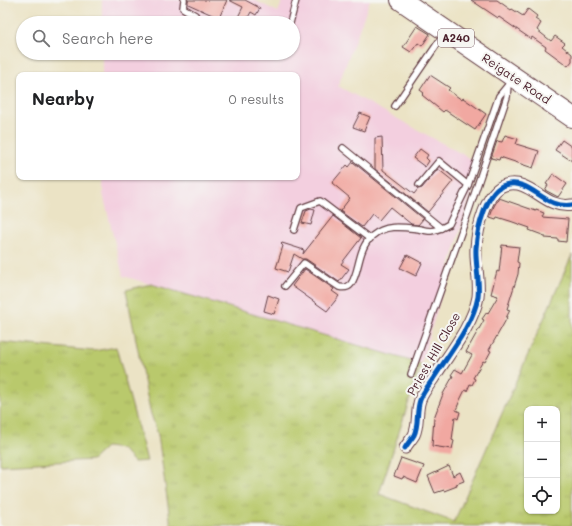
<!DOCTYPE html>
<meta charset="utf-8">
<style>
body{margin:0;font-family:Mali,sans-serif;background:#f6f6f6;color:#202124}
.controls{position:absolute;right:12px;bottom:12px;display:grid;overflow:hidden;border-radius:8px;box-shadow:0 1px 3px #0004}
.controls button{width:36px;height:36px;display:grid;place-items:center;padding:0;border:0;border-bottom:1px solid #e0e0e0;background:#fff;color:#202124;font:20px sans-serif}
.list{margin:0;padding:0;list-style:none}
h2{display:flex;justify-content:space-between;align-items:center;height:52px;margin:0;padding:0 16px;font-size:17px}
h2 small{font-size:13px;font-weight:400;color:#757577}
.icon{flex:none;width:22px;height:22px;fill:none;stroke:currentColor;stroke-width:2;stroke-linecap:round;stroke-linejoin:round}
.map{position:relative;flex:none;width:572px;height:526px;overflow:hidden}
.search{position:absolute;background:#fff;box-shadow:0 1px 3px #0004;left:16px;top:16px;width:284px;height:44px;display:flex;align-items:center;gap:10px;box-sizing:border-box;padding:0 14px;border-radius:22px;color:#757577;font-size:15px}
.panel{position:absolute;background:#fff;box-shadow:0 1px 3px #0004;left:16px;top:72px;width:284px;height:108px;border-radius:8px}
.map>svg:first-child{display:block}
.built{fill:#f3cfdf}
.grass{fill:url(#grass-tufts);stroke:#82744c;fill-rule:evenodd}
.building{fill:#f1a8a1}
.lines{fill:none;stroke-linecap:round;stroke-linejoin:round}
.lane-casing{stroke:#623c42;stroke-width:8}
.street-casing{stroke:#623c42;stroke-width:13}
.highway-casing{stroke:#623c42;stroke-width:22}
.lane{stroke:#fff;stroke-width:5.5}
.street{stroke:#fff;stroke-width:11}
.highway{stroke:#fff;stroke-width:20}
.cycleway-casing{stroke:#f6f6f2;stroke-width:8}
.cycleway{stroke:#0057b8;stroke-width:5}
.labels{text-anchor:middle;stroke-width:4;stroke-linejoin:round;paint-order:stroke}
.shield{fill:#f6f6f2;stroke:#7e6067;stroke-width:1}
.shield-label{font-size:11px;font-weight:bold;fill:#4a1f2b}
.street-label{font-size:12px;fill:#4a1f2b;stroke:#f6f6f2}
</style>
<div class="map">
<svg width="572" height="526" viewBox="0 0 572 526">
<defs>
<pattern id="grass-tufts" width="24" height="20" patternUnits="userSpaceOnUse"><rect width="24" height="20" fill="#b9c96c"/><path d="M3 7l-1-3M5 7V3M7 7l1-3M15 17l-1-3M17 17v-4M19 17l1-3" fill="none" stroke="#a1ac5e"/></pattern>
</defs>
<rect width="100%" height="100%" fill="#f6f6f2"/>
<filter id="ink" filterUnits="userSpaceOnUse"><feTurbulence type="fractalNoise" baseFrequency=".025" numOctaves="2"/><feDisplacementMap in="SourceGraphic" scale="8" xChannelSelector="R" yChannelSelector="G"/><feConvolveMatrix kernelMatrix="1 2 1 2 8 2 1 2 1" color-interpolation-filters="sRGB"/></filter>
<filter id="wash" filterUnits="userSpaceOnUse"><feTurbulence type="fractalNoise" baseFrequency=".012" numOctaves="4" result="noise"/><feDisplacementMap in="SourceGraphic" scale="16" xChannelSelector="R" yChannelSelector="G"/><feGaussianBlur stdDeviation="0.9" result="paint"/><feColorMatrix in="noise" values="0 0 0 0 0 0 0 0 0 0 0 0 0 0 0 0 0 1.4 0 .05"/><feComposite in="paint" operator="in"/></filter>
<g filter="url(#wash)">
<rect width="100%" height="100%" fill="#ebe3c5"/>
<path class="built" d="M102,0H254L278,12L283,0H370L338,86L480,164L421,364L123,276L103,194V177H297V75H102V53H293V23H102Z"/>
<g class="grass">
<path d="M572,255V526H171L158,435L150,411L126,290L151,284L421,364L379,494L454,522ZM527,409H557V511H527Z"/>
<path d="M0,342L94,351L116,347L147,461L134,462L122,449L106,447L92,460L0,465Z"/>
</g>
<g id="blocks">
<g class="building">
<path d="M188,0H227L219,18L188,4Z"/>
<path d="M229,0H245L260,8L256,15L251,12L246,21L238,17L243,7Z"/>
<path d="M471,0H497L511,10L512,9L523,16L528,9L537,16L535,19L541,23L537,30L551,41L555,36L565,43L562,46L572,54V61L568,66L545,49L546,47L532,37L531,39L499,17L498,18Z"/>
<path d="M417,26L430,34L422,46L418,43L411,52L403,47Z"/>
<path d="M430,75L450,88L448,90L462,100L463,98L486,114L475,130L445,110L443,112L422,95L424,93L420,90Z"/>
<path d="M360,113L370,117L364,131L353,127Z"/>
<path d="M505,135L518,139L516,144L539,151L533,168L500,157L499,160L491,158L497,141L502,142Z"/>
<path d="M382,137L383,170L414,194L418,189L422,188L438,169L453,181L428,212L375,169V138Z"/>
<path d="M562,140L572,147V161L555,150Z"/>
<path d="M420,149L428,155L426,158L429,161L425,167L413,158Z"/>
<path d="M353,162L423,219L418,225L411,224L390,207L379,220L372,214L362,227L340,211L350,198L332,183L347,165L349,167Z"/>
<path d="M553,174L567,184L558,197L545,190L548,185L546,184Z"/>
<path d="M499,198L536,211V210L544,213L542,217L568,219L566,242L558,241V239L545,238V236L529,230L530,228L510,221L497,217L496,219L490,217L494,206Z"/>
<path d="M311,209L315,210L311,225L302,223L306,211Z"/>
<path d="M333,216L361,238L341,264L349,269L339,282L306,259H302L294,254L288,272L276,268L283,246L281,244L282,243L304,250L303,254Z"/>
<path d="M502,245L519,247L517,262L519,263L518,274L507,309L510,310L506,318H507L489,350L491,351L485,362L483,361L473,378L475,379L472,385L470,384L467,391L465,390L460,400L456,410L460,412L458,419L455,417L452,440L454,441L452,449L432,446L434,418L443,394L453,376L451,375L455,369L462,373L472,355L466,352L484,320L482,319L487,312L488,313L498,296L491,294L497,271L499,272Z"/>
<path d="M407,255L422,263L416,276L400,268Z"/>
<path d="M305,269L334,289L332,291L339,296L327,311L292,286Z"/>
<path d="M268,295L279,299L274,314L264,311Z"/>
<path d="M401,458L424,466L417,483L403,477L402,479L394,476Z"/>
<path d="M449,466L453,476L460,472L464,481L456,484L457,486L444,491V490L435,493L428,476Z"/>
</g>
</g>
</g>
<g filter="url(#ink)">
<use href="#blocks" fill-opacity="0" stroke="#623c42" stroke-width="1"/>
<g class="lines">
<g class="lane-casing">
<g id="lane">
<path d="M184,0L183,8L195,15"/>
<path d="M290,23L296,0"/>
<path d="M395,106L444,34"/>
<path d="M343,148L441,228"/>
<path d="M419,185L439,161L468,185"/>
<path d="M294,230L301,208L320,201L370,239"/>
<path d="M285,286L304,263L339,287C344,288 348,288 351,284C360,272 357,249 372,236C386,224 402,227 419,229C423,230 428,231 431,231C437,230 444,227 449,224L468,185L499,96L508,85L510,78"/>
<path d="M411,374L469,210L507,97L508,85"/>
</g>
</g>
<g class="street-casing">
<path id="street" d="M405,448C407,444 411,440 414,435C419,425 416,411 420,400C423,392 429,385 433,379C448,355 473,325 478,297C480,280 475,264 476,248C477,231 486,190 505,185C531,177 544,210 572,205"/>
</g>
<g class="highway-casing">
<path id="highway" d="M401,0L572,117"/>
</g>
<use href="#lane" class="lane"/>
<use href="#street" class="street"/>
<use href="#highway" class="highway"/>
<g class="cycleway-casing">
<path id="cycleway" d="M405,448C407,444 411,440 414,435C419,425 416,411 420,400C423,392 429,385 433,379C448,355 473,325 478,297C480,280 475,264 476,248C477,231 486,190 505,185C531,177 544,210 572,205"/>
</g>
<use href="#cycleway" class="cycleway"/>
</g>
</g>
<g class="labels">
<rect class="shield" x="438" y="29" width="36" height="18" rx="3"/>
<g class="shield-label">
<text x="456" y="42">A240</text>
</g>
<g class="street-label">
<text transform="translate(516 79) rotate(34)" y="4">Reigate Road</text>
<text transform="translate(434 354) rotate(-60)" y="4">Priest Hill Close</text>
</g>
</g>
</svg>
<div class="controls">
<button>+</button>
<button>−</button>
<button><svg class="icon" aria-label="locate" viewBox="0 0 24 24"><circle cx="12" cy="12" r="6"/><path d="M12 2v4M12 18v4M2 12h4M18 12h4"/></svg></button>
</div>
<div class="search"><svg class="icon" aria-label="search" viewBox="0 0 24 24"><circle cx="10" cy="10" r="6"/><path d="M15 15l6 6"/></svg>Search here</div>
<section class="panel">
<h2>Nearby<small>0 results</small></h2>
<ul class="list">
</ul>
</section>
</div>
